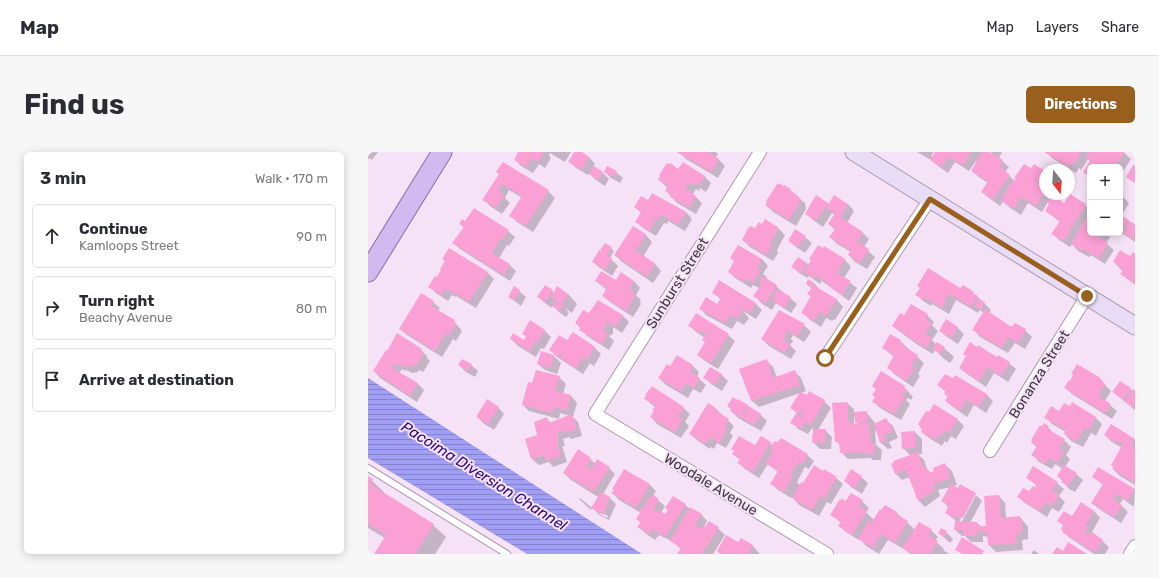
<!DOCTYPE html>
<meta charset="utf-8">
<style>
body{margin:0;font-family:Rubik,sans-serif;background:#f7f7f7;color:#2b2b33}
.controls{position:absolute;right:12px;top:12px;display:grid;overflow:hidden;border-radius:6px;box-shadow:0 2px 10px #0003}
.controls button{width:36px;height:36px;display:grid;place-items:center;padding:0;border:0;border-bottom:1px solid #e1e1e2;background:#fff;color:#2b2b33;font:20px sans-serif}
.compass{position:absolute;left:671px;top:12px;width:36px;height:36px;border-radius:50%;background:#fff;box-shadow:0 2px 10px #0003;rotate:163deg}
.stop{position:absolute;width:12px;height:12px;margin:-9px;border:3px solid #995f1d;border-radius:50%;background:#fff}
.stop.end{background:#995f1d;border-color:#fff;box-shadow:0 1px 4px #0008}
.list{margin:0;padding:0;list-style:none}
h2{display:flex;justify-content:space-between;align-items:center;height:52px;margin:0;padding:0 16px;font-size:17px}
h2 small{font-size:13px;font-weight:400;color:#7c7c81}
.list li{display:grid;grid-template-columns:26px 1fr auto;gap:12px;align-items:center;box-sizing:border-box;height:64px;margin:0 8px 8px;padding:0 8px;border:1px solid #e1e1e2;border-radius:6px}
.list b{display:block;font-size:15px;white-space:nowrap}
.list p{margin:0;font-size:13px;white-space:nowrap;color:#7c7c81}
.list em{font-size:13px;font-style:normal;color:#7c7c81}
.icon{flex:none;width:22px;height:22px;fill:none;stroke:currentColor;stroke-width:2;stroke-linecap:round;stroke-linejoin:round}
.map{position:relative;flex:none;width:767px;height:402px;overflow:hidden;border-radius:6px}
header{display:flex;align-items:center;gap:24px;box-sizing:border-box;height:56px;padding:0 20px;background:#fff;border-bottom:1px solid #e1e1e2}
header strong{font-size:19px}
nav{display:flex;gap:22px;margin-inline-start:auto;font-size:14px}
.intro{display:flex;align-items:center;justify-content:space-between;box-sizing:border-box;height:96px;padding:0 24px}
h1{margin:0;font-size:28px}
.button{padding:10px 18px;border-radius:6px;background:#995f1d;color:#fff;font-size:14px;font-weight:700}
main{display:flex;gap:24px;padding:0 24px}
aside{flex:1;background:#fff;border-radius:6px;box-shadow:0 2px 10px #0003}
.map>svg:first-child{display:block}
.water{fill:url(#water-rules)}
.shadow{fill:#0003;fill-rule:evenodd}
.building{fill:#fba0d5}
.lines{fill:none;stroke-linecap:round;stroke-linejoin:round}
.lane-casing{stroke:#ac9aad;stroke-width:8}
.street-casing{stroke:#ac9aad;stroke-width:14}
.secondary-casing{stroke:#ac9aad;stroke-width:19}
.primary-casing{stroke:#8b6eab;stroke-width:21}
.lane{stroke:#fff;stroke-width:6}
.street{stroke:#fff;stroke-width:12}
.secondary{stroke:#e8dcf7;stroke-width:17}
.primary{stroke:#d2b9ef;stroke-width:19}
.route{stroke:#995f1d;stroke-width:5}
.labels{text-anchor:middle;stroke-width:4;stroke-linejoin:round;paint-order:stroke}
.street-label{font-size:14px;fill:#3f3840;stroke:#f6e2f7}
.water-label{font-size:15px;font-style:italic;fill:#290a71;stroke:#f6e2f7}
</style>
<header>
<strong>Map</strong>
<nav><a>Map</a><a>Layers</a><a>Share</a></nav>
</header>
<div class="intro"><h1>Find us</h1><a class="button">Directions</a></div>
<main>
<aside>
<h2>3 min<small>Walk · 170 m</small></h2>
<ul class="list">
<li><svg class="icon" aria-label="ahead" viewBox="0 0 24 24"><path d="M12 20V5M6 11l6-6 6 6"/></svg><div><b>Continue</b><p>Kamloops Street</p></div><em>90 m</em></li>
<li><svg class="icon" aria-label="right" viewBox="0 0 24 24"><path d="M7 20v-9h11M14 6l5 5-5 5"/></svg><div><b>Turn right</b><p>Beachy Avenue</p></div><em>80 m</em></li>
<li><svg class="icon" aria-label="arrive" viewBox="0 0 24 24"><path d="M6 21V4h12l-3 4 3 4H6"/></svg><div><b>Arrive at destination</b></div></li>
</ul>
</aside>
<div class="map">
<svg width="767" height="402" viewBox="0 0 767 402">
<defs>
<pattern id="water-rules" width="6" height="5" patternUnits="userSpaceOnUse"><rect width="6" height="5" fill="#a19ef5"/><path d="M0 2.5h6" fill="none" stroke="#8582c8"/></pattern>
</defs>
<rect width="100%" height="100%" fill="#f6e2f7"/>
<path class="water" d="M0,226L274,402H159L0,306Z"/>
<g class="shadow">
<path d="M0,0H10L4,8L1,6L0,8Z"/>
<path d="M151,0H203L197,10L182,1L181,4L183,6L177,16L171,12L165,21L153,14L147,7Z"/>
<path d="M207,0H212L221,5L227,12L225,15L234,20L241,27L237,34L228,28L221,21L220,23L208,16L201,9Z"/>
<path d="M311,0H348L350,2L348,5L357,14L350,26L318,7Z"/>
<path d="M549,0H566L563,4L565,5L568,0H620L625,3L623,0H634L631,6L641,15L637,20L647,29L663,17L677,20V42H683V46L697,52L702,43L717,53L722,58V63L719,68L722,70V81H738L742,85L738,91L746,98L737,112L723,103L721,105L710,99L704,92L702,95L691,88L685,82L692,70L678,59L682,53L680,50L674,60L660,51L653,63L641,55L635,50L632,54L621,46L614,40L620,31L611,25L604,19L609,10L608,9L601,19L587,10L580,21L570,14L562,7H561Z"/>
<path d="M678,0H755L763,7L752,24V15H722V26L716,20L723,10L720,7L713,18L711,16L708,21L684,6Z"/>
<path d="M315,12L337,25L343,31L338,40L332,36L331,39L328,37L325,42L334,51L328,62L309,51L298,39L300,36L291,28L311,19Z"/>
<path d="M237,20H248L255,26L252,31L243,26Z"/>
<path d="M132,22L180,39L187,46L165,80L149,70L143,64L154,46L141,38L137,46L142,51L134,62L122,54L116,48Z"/>
<path d="M417,34L437,51L438,57L428,74L405,60L398,53Z"/>
<path d="M285,42L318,60L324,67L317,79L300,69L299,72L296,71L288,84L275,76L268,70L273,61L267,55L280,49Z"/>
<path d="M752,42L761,51L755,61L752,59Z"/>
<path d="M459,51L461,53L480,52L486,59L479,71L494,80L501,87L496,95L507,105L499,117L487,110L481,103L483,100L469,92L462,85L467,78L461,72L467,63L464,61L455,75L445,68L438,62Z"/>
<path d="M752,64L767,73V90L752,80Z"/>
<path d="M93,72L140,79L147,85L141,94L139,93L131,106L142,113L148,119L142,129L92,97L85,91L96,76Z"/>
<path d="M265,75L278,83L284,90L275,105L287,112L293,119L285,131L254,110L247,103Z"/>
<path d="M410,76L417,83L416,85L409,98L410,101L405,109L382,95L375,88L387,78Z"/>
<path d="M437,85L444,91L437,101L428,95L421,89Z"/>
<path d="M243,96L246,99L242,106L250,114L244,124L232,116L225,110L238,104Z"/>
<path d="M457,96L477,108L483,115L476,126L489,136L481,149L454,129L452,132L441,124L440,126L431,121L425,115L439,111L441,114Z"/>
<path d="M81,97L120,121L126,127L108,156L88,144L87,145L84,143L80,149L68,141L62,135L69,126L78,109Z"/>
<path d="M767,103V133L754,122L755,120L746,110L763,105Z"/>
<path d="M394,107L400,114L395,122L399,125L398,127L408,134L429,152L423,161L408,151L404,158L393,151L387,144L391,136L385,133L383,136L367,126L361,120Z"/>
<path d="M228,129H266L272,136L268,143L273,148L272,150L273,152L265,165L242,150L235,144L239,138Z"/>
<path d="M446,131L452,138L469,148L475,155L467,168L466,167L464,169L458,166L453,175L441,167L434,160L443,145L441,142L444,137L439,132Z"/>
<path d="M190,136L200,142L209,152L204,161L197,156L201,161L198,165L192,161L185,154L184,156L177,151L170,145L184,139L186,141Z"/>
<path d="M593,137L609,144L623,158L621,161L642,175L657,178L664,185L657,197L647,191L640,201L612,185L606,178L616,161L612,158L610,161L588,148L581,162L564,152L563,154L555,149L549,143Z"/>
<path d="M151,139L158,145L153,154L141,145Z"/>
<path d="M345,140L387,151L394,158L388,167L375,159L381,166L376,173L369,169L364,177L338,163L332,156L350,153L353,148Z"/>
<path d="M65,150L72,156L70,159L86,169L94,179L88,189L85,187L74,205L39,183L32,177Z"/>
<path d="M411,159L436,173L443,180L436,190L425,183L423,187L425,189L422,193L428,199L423,207L401,194L394,187Z"/>
<path d="M221,162L255,164L261,170L254,181L245,175V182L241,184L246,189L241,198L219,184L208,171Z"/>
<path d="M559,163L566,170L564,173L570,179L564,188L568,192L576,196L586,205L582,211L575,206L567,198L565,202L550,193L532,180L525,174L537,165Z"/>
<path d="M162,170L177,179L183,185L176,197L173,196L168,205L150,194L143,187L156,189L159,185L155,181Z"/>
<path d="M322,174L360,183L367,189L350,217L337,209L330,203L338,190L337,186L328,180Z"/>
<path d="M589,175L596,182L590,192L579,185L572,179Z"/>
<path d="M205,181L227,196L233,202L226,214L222,211L215,222L189,205L182,198L200,190Z"/>
<path d="M532,189L556,211L550,222L552,224L545,235L526,222L520,215L526,205L515,196Z"/>
<path d="M53,198L59,204V206L62,209L55,220L51,218L50,220L44,221L38,218L37,219L34,217L31,221L50,232L56,238L49,250L12,226L6,219Z"/>
<path d="M174,201L186,204L193,211L189,222L177,218L170,212Z"/>
<path d="M309,204L325,214L331,220L329,225L338,233L333,241L325,237L320,246L298,233L291,226L303,215Z"/>
<path d="M629,207L641,211L648,217L640,230L626,221L618,235L599,222L592,216Z"/>
<path d="M398,208L405,215L409,226L426,219L433,226L438,239L433,241L456,249L463,256L450,278H457L464,285L463,297H452L445,290V277L444,276L440,282L430,277L424,270L429,261L423,256L432,241L391,255L384,249L372,217Z"/>
<path d="M91,213H103L110,219L107,225L98,220Z"/>
<path d="M343,216L354,223L360,229L354,239L343,232L337,226Z"/>
<path d="M191,225L198,232L195,242L203,244L209,251L205,265L210,270L214,284L203,287L201,285L195,287L197,294H194L199,310L185,315L181,310L171,313L164,307L171,284L179,267L183,271L202,264L192,261L191,267L161,259L155,253L165,232Z"/>
<path d="M730,226L743,239L737,249L749,259L744,267L704,242L697,235L703,230Z"/>
<path d="M570,233L609,237L619,243L625,249L618,261L606,253L599,265L585,255L578,249L580,245L577,242L578,240Z"/>
<path d="M536,235L545,245L543,248L540,246L538,248L542,252L533,268L512,256L505,249L508,245Z"/>
<path d="M762,237L767,240V258L745,240Z"/>
<path d="M277,247L311,252L322,262L317,270L321,274L313,286L289,272L283,265L288,256Z"/>
<path d="M370,248L392,262L399,269L393,279L370,266L363,259Z"/>
<path d="M479,251L486,257V261L498,260L508,272L518,268L525,274L530,286L521,290L524,296L520,297L513,291L510,279H507L508,293L514,298L513,308H504L503,306L480,307L473,300V294L468,289ZM486,265H488V270L491,273H486Z"/>
<path d="M340,252L348,257L366,274L362,281L365,284L358,296L349,291L346,297L343,295L342,297L329,288L322,282Z"/>
<path d="M705,252L728,266L734,272L728,284L723,281L715,295L703,289L697,282L698,280L684,272L678,265L703,255Z"/>
<path d="M130,255L136,262L126,278L115,271L109,264Z"/>
<path d="M589,267L596,274L588,287L583,284L579,291L577,289L574,294L561,286L554,280Z"/>
<path d="M743,274L767,288V333L752,324L745,317L746,316L744,313L754,296L744,290L737,283Z"/>
<path d="M680,275L686,282L696,288L703,295L698,303L702,307L697,315L708,322L715,328L707,340L701,337L690,324L695,317L687,312L684,317L671,310L665,303L669,296L664,290Z"/>
<path d="M547,280L554,287V302H550L556,308L559,317L563,321L577,313L584,319L589,333L585,334L591,337L593,334L608,343H606L591,370L593,371L608,343L614,349L602,371H609L614,375H619L631,344L637,351L638,366L652,365L660,375V387L654,388L655,398L628,400L621,393L620,385L615,384V390H603L597,384H594L587,378L588,369L578,361L581,356L575,349L583,335L570,338L572,344L557,355L550,348L542,325L534,328L528,322L543,304L535,296Z"/>
<path d="M402,291L405,293L439,303L446,309L441,317L437,315L429,330L432,333L456,320L468,326L475,332L463,352L459,350L451,364L431,353L424,345L423,346L410,338L403,331L410,320L400,312L391,326L377,317L371,311L372,308L365,302Z"/>
<path d="M222,307L228,312L241,316L247,322L235,342L242,346L248,352L241,368L231,363L225,356L230,345L203,328L196,321ZM231,359L240,364L239,366L231,362Z"/>
<path d="M731,317L767,338L766,355L755,347L752,352L760,360L753,371L731,357L724,351L735,333L726,325Z"/>
<path d="M256,319L282,333L288,339L285,344L297,354L293,361L298,364L317,353L322,357L333,362L339,369L336,375L350,376L357,383L345,402H310L313,397L305,390L291,383L287,388L277,381L271,375L273,371L269,367L273,361L251,348L245,341Z"/>
<path d="M0,325L16,340L15,342L65,373L78,385L67,402H7L17,386L0,376Z"/>
<path d="M493,325L500,331L494,342L483,335L477,329Z"/>
<path d="M659,325L689,331L696,337L691,344L697,350L691,360L684,356L679,365L657,351L650,345L662,341L669,334Z"/>
<path d="M483,342L494,349L501,356L498,360L506,368L517,354L529,361L547,378H563L570,385L567,389L576,397L575,398L581,402H542L535,395L534,396L520,388L511,402L498,394L492,387L491,388L478,380L472,374L473,371L464,363L478,351Z"/>
<path d="M212,346L224,356L223,358L211,347Z"/>
<path d="M713,351L726,359L732,366L724,380L741,395L737,402H726L702,386L695,380L696,374L691,369L704,365Z"/>
<path d="M578,380L585,387L582,391L571,381Z"/>
<path d="M373,387L385,394L392,402H353L350,399L370,392Z"/>
<path d="M666,398L671,402H663Z"/>
</g>
<g class="building">
<path d="M150,0H176L170,10L164,6L158,15L146,8Z"/>
<path d="M206,0H214L221,5L213,18L200,10Z"/>
<path d="M309,0H341L351,7L343,20Z"/>
<path d="M567,0H603L595,13L580,5L574,15L562,8Z"/>
<path d="M614,0H621L635,8L631,14L642,23L625,48L613,40L620,29L603,19Z"/>
<path d="M676,0H713L706,12L704,10L701,15Z"/>
<path d="M721,0H757L747,15H722V25L715,20L722,9L718,6Z"/>
<path d="M135,10L181,38L158,74L141,64L154,44L134,32L130,40L136,43L128,56L114,48L131,22L128,20Z"/>
<path d="M315,10L337,24L331,34L326,31L324,33L321,31L317,37L328,44L321,56L302,45L303,43L297,39L300,34L290,28L292,24L291,23L299,11L302,12L303,11L310,17Z"/>
<path d="M656,12L663,16L666,12L677,19V34L675,37L677,39L668,54L653,45L646,57L633,49L642,32L644,33L645,32L643,31L645,28L646,29L648,27L646,26Z"/>
<path d="M765,13L767,14V31L758,25Z"/>
<path d="M226,14L235,20L230,28L221,22Z"/>
<path d="M239,14L249,19L245,25L236,20Z"/>
<path d="M410,31L416,34V33L419,34L418,36L420,35L423,37L422,38L431,45V49L432,50L421,68L397,53L399,50L398,49Z"/>
<path d="M284,41L318,60L310,73L294,63L292,67L289,65L281,79L267,70L273,60L266,55L273,44L280,48Z"/>
<path d="M702,42L718,52L696,89L683,82L692,69L677,59L681,52L679,50L682,45L685,46L686,44L696,51Z"/>
<path d="M448,43L460,51L448,69L437,62Z"/>
<path d="M466,43L480,52L472,65L495,80L489,90L501,97L492,111L480,103L482,99L480,97L461,85L467,77L460,72L467,61L458,56Z"/>
<path d="M106,56L141,78L135,88L132,87L124,101L142,112L136,123L84,91L96,75L91,72L94,67L97,69Z"/>
<path d="M752,63L761,68L753,80L752,79Z"/>
<path d="M718,66L722,69V81H734L731,85L740,91L731,106L716,97L714,99L703,92Z"/>
<path d="M397,67L410,75V78L402,91L404,94L398,103L374,88L380,76L383,74L387,76L391,70L394,72Z"/>
<path d="M762,69L767,72V88L755,81Z"/>
<path d="M265,74L278,82L268,99L287,111L279,125L246,103Z"/>
<path d="M427,77L438,84L430,95L420,89Z"/>
<path d="M237,91L244,95L239,103L244,106L237,118L224,110L231,98L236,101L232,98Z"/>
<path d="M370,93L394,107L389,116L393,118L385,131L378,127L376,130L360,120L366,109L362,106Z"/>
<path d="M450,93L455,96L456,94L477,107L469,121L483,129L474,143L463,136V135L459,132L460,131L447,123L446,127L436,120L443,108L441,107Z"/>
<path d="M81,96L120,120L101,150L81,138L80,139L77,137L73,143L60,135L67,124L69,125L73,118L72,117L77,109L74,107Z"/>
<path d="M752,98L762,104L765,100L767,102V132L752,122L755,119L751,116L752,114L745,110Z"/>
<path d="M430,105L439,111L433,121L423,115Z"/>
<path d="M560,116L592,136L595,133L606,140L605,141L610,144L603,155L581,142L574,156L557,146L556,148L547,143L552,136L549,134Z"/>
<path d="M233,119L248,128L253,120L266,129L261,137L267,141L265,143L267,144L258,159L234,144L239,136L227,129Z"/>
<path d="M395,124L409,133L397,152L385,144L392,134L393,130L392,129Z"/>
<path d="M440,127L446,131L445,133L469,147L460,162L459,161L457,164L452,160L446,169L433,161L443,144L439,142L444,135L438,132Z"/>
<path d="M351,128L388,151L381,161L368,153V154L375,159L369,167L362,163L357,171L331,157L338,145L349,152L353,146L344,141Z"/>
<path d="M177,133L185,138L177,150L169,145Z"/>
<path d="M146,134L152,138L146,148L140,145Z"/>
<path d="M189,134L200,142L194,152L183,145Z"/>
<path d="M410,137L423,145L416,156L404,148Z"/>
<path d="M53,141L66,149L63,154L87,168L86,170L88,172L81,183L78,181L67,199L31,177Z"/>
<path d="M611,147L617,150L613,158L607,154Z"/>
<path d="M230,148L255,163L248,175L239,169L238,175L234,178L240,182L234,192L211,178L213,175L207,171L215,158L221,161Z"/>
<path d="M187,149L195,154L192,159L184,154Z"/>
<path d="M543,152L560,162L557,167L564,171L557,182L564,186L558,196L524,174L532,161L536,163Z"/>
<path d="M617,157L642,174H644L647,171L658,177L650,191L640,185L634,196L604,178Z"/>
<path d="M411,158L437,172L429,184L418,178L417,180L419,182L415,188L422,192L416,201L393,187Z"/>
<path d="M328,161L361,182L343,211L329,203L337,190L334,188L338,182L334,179L332,181L320,174Z"/>
<path d="M578,167L590,175L583,186L571,179Z"/>
<path d="M162,168L177,178L169,191L167,190L161,199L142,187L145,181L156,188L158,184L154,182Z"/>
<path d="M205,180L227,195L219,208L215,205L208,217L192,206L195,201L194,200L191,205L181,198L191,183L199,188Z"/>
<path d="M29,181L54,197L52,199L56,202L48,214L45,212L43,214L37,215L32,212L31,214L27,211L24,216L50,231L42,244L5,219L18,198L19,199Z"/>
<path d="M522,182L533,188L532,189L536,192L535,194L550,203L543,215L546,217L538,229L519,216L526,203L514,196Z"/>
<path d="M569,190L577,195L572,202L564,197Z"/>
<path d="M602,190L609,195L610,193L629,205L630,203L642,210L633,224L620,215L611,229L591,216L598,204L595,202Z"/>
<path d="M173,199L186,203L183,216L169,212Z"/>
<path d="M309,203L325,213L322,219L332,226L326,236L318,231L313,240L296,229L290,226L299,212L302,214Z"/>
<path d="M94,207L104,212L100,219L90,213Z"/>
<path d="M399,207L405,226L427,218L432,233L383,249L371,217Z"/>
<path d="M709,212L731,225L737,232L730,244L743,252L737,261L696,236L701,228L702,229L705,223L703,222Z"/>
<path d="M342,215L354,222L347,233L335,226Z"/>
<path d="M168,218L192,224L187,239L203,243L199,259L186,255L184,261L154,253L160,230L164,231Z"/>
<path d="M513,219L537,234L536,236L539,238L537,242L533,240L532,242L537,245L526,262L504,250L507,245L504,243L508,237L504,234Z"/>
<path d="M577,222L585,226L587,223L619,242L611,255L600,249L601,247L600,246L592,259L577,249L580,244L576,242L578,239L569,233Z"/>
<path d="M752,229L763,236L756,248L744,240Z"/>
<path d="M284,234L316,255L310,265L315,266L307,280L282,265L286,259L284,258L289,253L288,252L287,253L276,247L278,243H277Z"/>
<path d="M765,237L767,239V256L757,250Z"/>
<path d="M441,239L457,248L443,273L437,270L433,277L422,271L428,261L434,266L435,264L432,262L434,259L433,258L431,261L422,256L432,240L439,243Z"/>
<path d="M365,245L369,248L370,247L380,253L373,266L362,259L363,257L359,254Z"/>
<path d="M119,247L131,255L120,272L108,265Z"/>
<path d="M480,250V270L484,269V272L501,271L503,291H507L506,302H497V300L472,301L471,290H467L464,251Z"/>
<path d="M704,250L728,265L721,278L716,276L708,290L696,282L698,278L676,266L683,254L691,259L696,251L702,254Z"/>
<path d="M340,251L348,256L347,258L361,267L356,275L359,277L351,291L342,285L339,291L336,290L335,291L321,282Z"/>
<path d="M566,252L590,267L581,281L577,279L572,285L570,283L567,288L553,280L554,278L550,272L558,259L561,260Z"/>
<path d="M381,254L393,262L386,273L374,266Z"/>
<path d="M499,259L500,270L487,271L486,260Z"/>
<path d="M204,262L209,277L196,281L195,279L189,280L191,287L189,288L193,304L178,309L176,303L163,307L157,287L169,283L166,270L179,265L181,271Z"/>
<path d="M518,266L524,276V280L515,283L518,289L512,291L506,272Z"/>
<path d="M676,271L681,274L679,277L697,287L691,296L696,300L689,311L681,306L677,312L663,303L669,294L663,291L664,288H663L672,273L674,274Z"/>
<path d="M743,272L767,287L764,293L767,295V331L744,317L746,315L743,313L755,292L749,289L748,291L736,283Z"/>
<path d="M445,277H458L457,291H444Z"/>
<path d="M547,279L548,296L534,297L533,280Z"/>
<path d="M371,284L387,293L393,284L403,290L385,320L369,311L372,307L364,302L366,299L363,297Z"/>
<path d="M413,286L440,302L434,312L431,310L422,323L425,325L416,340L402,332L410,319L397,311L405,299L402,296L407,289L410,290Z"/>
<path d="M210,297L223,306L218,315L223,318L229,307L242,315L225,340L195,321Z"/>
<path d="M550,300L555,315L558,314L560,321L566,319L565,316L577,311L583,326L565,332L567,338L550,349L538,318L527,322L523,312L525,311V309L542,303V302Z"/>
<path d="M446,313L455,319L456,317L469,325L456,347L452,344L444,358L424,346L432,332L434,330L435,331Z"/>
<path d="M696,313L709,321L700,334L693,330L695,328L689,324Z"/>
<path d="M665,314L690,330L684,339L691,343L684,354L678,350L672,359L649,345L655,336L661,339L665,334L667,335L669,333L658,326Z"/>
<path d="M730,315L767,337L760,349L748,342L745,347L754,353L746,365L723,351L735,332L724,325Z"/>
<path d="M256,317L282,332L268,356L243,341L246,338L244,337Z"/>
<path d="M483,317L494,324L487,336L476,329Z"/>
<path d="M0,324L5,327L2,332L66,372L47,402H6L18,383L0,372Z"/>
<path d="M583,332L590,336L592,332L608,341L595,366L589,363L587,367L577,361L581,353L573,349Z"/>
<path d="M233,340L242,345L235,363L223,356Z"/>
<path d="M483,341L495,348L491,354L499,359L484,383L470,374L473,370L462,363L472,347L474,348L475,346L477,350Z"/>
<path d="M284,342L291,347L285,357L290,361L291,358L297,362L300,358L297,356L305,344L318,352L297,385L284,377L281,382L269,375L273,370L268,367L273,359L271,358L272,356L274,357Z"/>
<path d="M631,343L633,366L652,364V368H654V381H648L649,392L620,393L619,380L609,378V384H595V378H586L587,369L609,370V372H611V374H618L616,344Z"/>
<path d="M713,350L726,359L718,373L720,375L717,380L722,383L724,380L735,388L727,401L694,380L695,379L693,377L695,373L689,369L696,359L704,364Z"/>
<path d="M517,353L529,360L528,362L540,369L527,391L513,382L505,396L490,387L500,369L503,371L512,357L513,358Z"/>
<path d="M322,355L334,362L327,373L333,377L335,374L337,375L341,369L351,375L334,402H309L313,396L302,389Z"/>
<path d="M551,370L564,377L560,383L570,389L562,402H545L534,396Z"/>
<path d="M573,376L579,379L576,385L570,381Z"/>
<path d="M358,383L370,390L373,386L385,393L380,402H351L352,401L349,399Z"/>
<path d="M594,385L616,399L614,402H594L587,398Z"/>
<path d="M700,390L719,402H684L689,395L695,399Z"/>
</g>
<g class="lines">
<g class="lane-casing">
<path id="lane" d="M0,316L139,402"/>
</g>
<g class="street-casing">
<g id="street">
<path d="M392,0L227,262L459,402"/>
<path d="M457,206L562,47"/>
<path d="M622,299L719,144"/>
<path d="M762,402L767,394"/>
</g>
</g>
<g class="secondary-casing">
<path id="secondary" d="M486,0L767,174"/>
</g>
<g class="primary-casing">
<path id="primary" d="M0,120L74,0"/>
</g>
<use href="#lane" class="lane"/>
<use href="#street" class="street"/>
<use href="#secondary" class="secondary"/>
<use href="#primary" class="primary"/>
</g>
<g class="lines">
<path class="route" d="M457,206L562,47L719,144"/>
</g>
<g class="labels">
<g class="street-label">
<text transform="translate(309 131) rotate(-58)" y="5">Sunburst Street</text>
<text transform="translate(671 222) rotate(-58)" y="5">Bonanza Street</text>
<text transform="translate(343 332) rotate(31)" y="5">Woodale Avenue</text>
</g>
<g class="water-label">
<text transform="translate(116 324) rotate(32)" y="5">Pacoima Diversion Channel</text>
</g>
</g>
</svg>
<div class="controls">
<button>+</button>
<button>−</button>
</div>
<svg class="compass" viewBox="-18 -18 36 36"><path d="M0-13l5 13h-10z" fill="#e53935"/><path d="M0 13l5-13h-10z" fill="#7c7c81"/></svg>
<div class="stop" style="left:457px;top:206px"></div>
<div class="stop end" style="left:719px;top:144px"></div>
</div>
</main>
